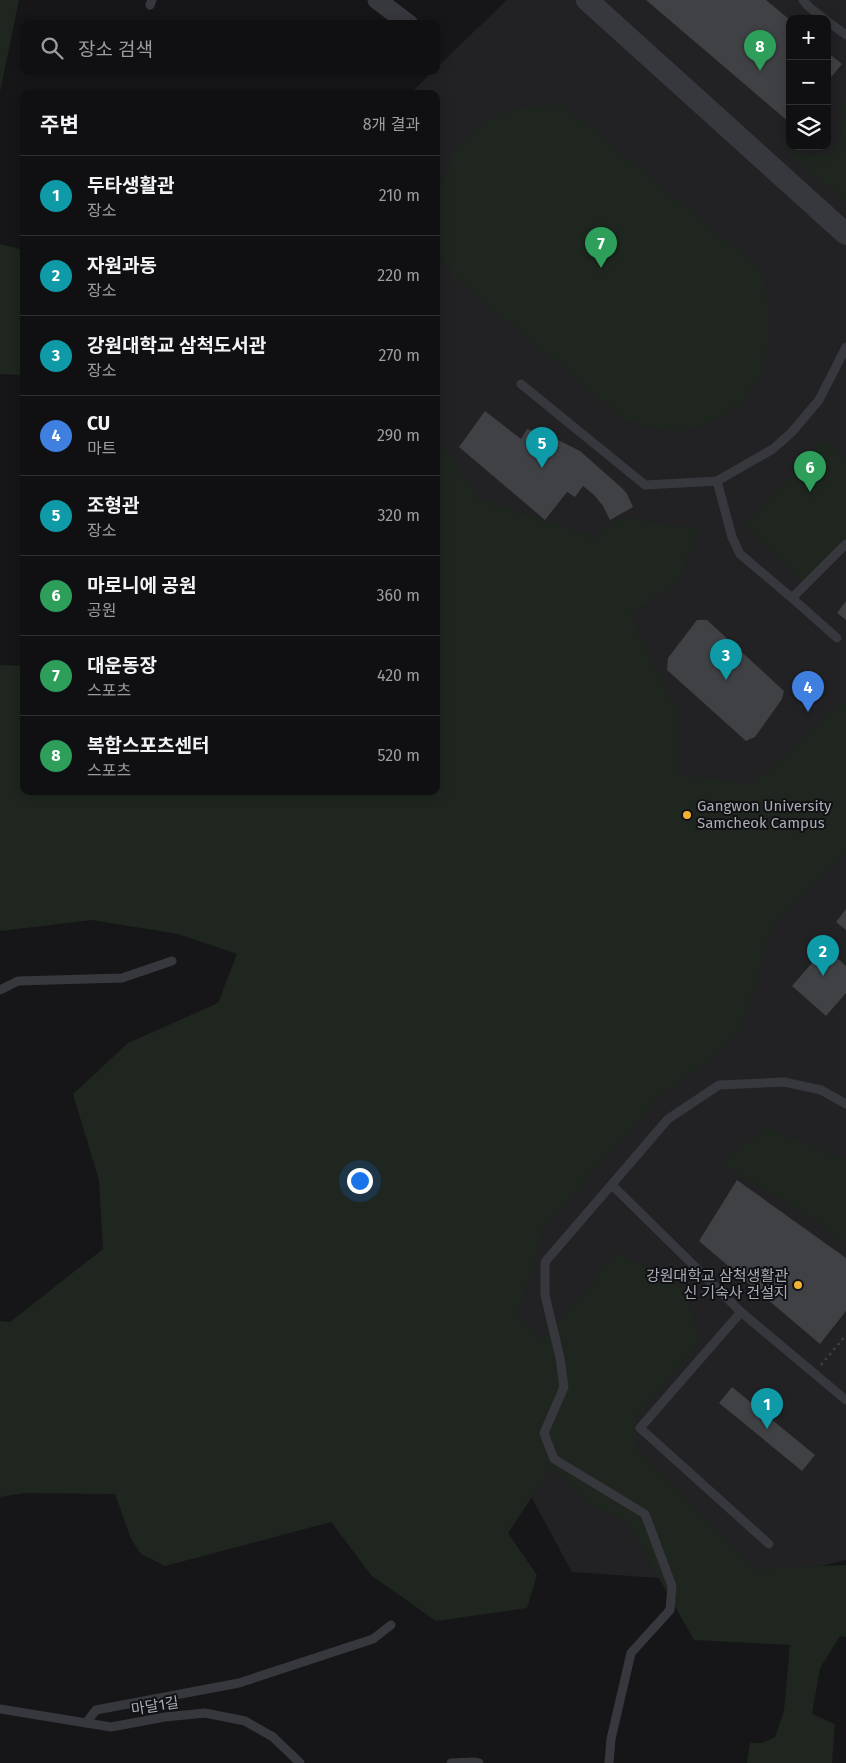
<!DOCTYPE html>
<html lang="ko">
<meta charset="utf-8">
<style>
body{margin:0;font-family:"Fira Sans","Noto Sans KR",sans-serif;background:#1e1e20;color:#f1f3f6}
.controls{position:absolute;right:15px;top:15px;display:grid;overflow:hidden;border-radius:10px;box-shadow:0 2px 12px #0003}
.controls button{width:45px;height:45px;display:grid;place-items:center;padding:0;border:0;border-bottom:1px solid #303032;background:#101012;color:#f1f3f6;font:25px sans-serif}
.you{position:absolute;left:359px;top:1180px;width:18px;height:18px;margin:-12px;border:4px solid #fff;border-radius:50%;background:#1a73e8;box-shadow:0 0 0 8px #1a73e833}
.badge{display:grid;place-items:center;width:32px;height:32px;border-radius:50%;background:#f2b134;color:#fff;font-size:16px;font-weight:700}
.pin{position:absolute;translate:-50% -41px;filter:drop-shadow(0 1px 2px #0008)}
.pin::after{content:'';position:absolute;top:26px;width:18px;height:15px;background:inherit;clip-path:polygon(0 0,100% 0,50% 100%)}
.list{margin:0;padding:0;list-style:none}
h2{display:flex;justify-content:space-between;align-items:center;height:65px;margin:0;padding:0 20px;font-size:21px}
h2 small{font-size:16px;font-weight:400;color:#9c9d9f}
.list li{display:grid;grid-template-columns:32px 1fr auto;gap:15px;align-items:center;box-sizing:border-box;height:80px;padding:0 20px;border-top:1px solid #303032}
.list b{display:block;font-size:19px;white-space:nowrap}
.list p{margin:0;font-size:16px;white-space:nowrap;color:#9c9d9f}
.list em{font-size:16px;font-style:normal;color:#9c9d9f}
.icon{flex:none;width:28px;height:28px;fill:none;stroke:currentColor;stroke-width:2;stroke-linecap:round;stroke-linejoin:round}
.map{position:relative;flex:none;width:846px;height:1763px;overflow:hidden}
.search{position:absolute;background:#101012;box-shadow:0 2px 12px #0003;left:20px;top:20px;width:420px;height:55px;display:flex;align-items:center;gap:12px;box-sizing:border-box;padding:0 18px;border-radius:10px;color:#9c9d9f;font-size:19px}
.panel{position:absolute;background:#101012;box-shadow:0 2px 12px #0003;left:20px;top:90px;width:420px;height:705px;border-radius:10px}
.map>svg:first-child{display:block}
.built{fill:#222225;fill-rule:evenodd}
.green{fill:#1e261f}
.building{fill:#404145}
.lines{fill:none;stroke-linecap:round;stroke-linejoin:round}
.path{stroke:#3d3f44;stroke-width:2.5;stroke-dasharray:2.5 4;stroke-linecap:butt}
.service{stroke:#37383d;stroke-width:9}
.minor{stroke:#37383d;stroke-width:19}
.tertiary{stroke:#37383d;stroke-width:22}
.poi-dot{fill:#f2b134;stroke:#111113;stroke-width:2}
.labels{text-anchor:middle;stroke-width:4;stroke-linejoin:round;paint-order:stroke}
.poi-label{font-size:15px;fill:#a8adb8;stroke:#111113;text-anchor:start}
.street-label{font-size:15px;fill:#a8adb8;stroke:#111113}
</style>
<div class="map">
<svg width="846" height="1763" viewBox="0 0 846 1763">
<rect width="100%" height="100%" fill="#161618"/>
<path class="built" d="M507,0H846V1560L747,1584L572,1572L517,1471L436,567V94H410L433,71H436V68ZM790,19H827V146H790Z"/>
<g class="green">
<path d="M0,0H19L0,92Z"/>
<path d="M846,100V203L782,146L804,154L825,155L840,140L845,119L843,103Z"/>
<path d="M562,104L760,269C774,306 775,355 753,389C740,410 700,431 676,432C666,432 637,424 628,421C618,417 593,393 584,385C542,350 500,316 458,281C453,274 446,267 443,259C438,249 437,236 437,225C435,183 453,140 491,119C512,107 538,105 562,104Z"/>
<path d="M0,244L24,250V375L0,374Z"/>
<path d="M436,437L479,499L596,538L621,517L700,530L677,583L630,614L678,712V775L752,784L846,700V854L772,927L745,1019L724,1049L661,1095L544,1228L518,1315L542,1341L618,1252L685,1290L700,1342L634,1420L637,1448L756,1569L846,1565V1637L840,1636L820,1668L812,1714L835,1724L832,1763H747L750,1743H762L775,1737L784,1711L790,1645L694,1640L627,1522L591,1505L552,1467L508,1533L537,1575L527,1608L436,1621L372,1576L331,1522L165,1566L141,1554L131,1539L115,1494L24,1493L0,1497V1321L10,1322L103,1249L99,1180L73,1094L128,1043L218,1003L237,954L178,934L92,920L0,931V665L24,666V791H436Z"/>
<path d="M824,438L846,459V539L805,584L743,526Z"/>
<path d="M766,1127L846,1160V1245L812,1219L720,1163Z"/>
</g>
<g class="building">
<path d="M646,0H766L790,20V123Z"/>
<path d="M827,52L842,64L827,82Z"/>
<path d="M485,411L521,439L527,429L558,440L580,451L623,489L627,494L633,507L610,520L603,506L594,495L583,486L575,497L567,492L545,520L459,447Z"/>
<path d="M846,601V620L837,613Z"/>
<path d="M697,620H707L784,691L782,699L755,737L746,741L667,670L668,658Z"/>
<path d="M846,909V930L836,922Z"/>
<path d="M825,948L846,966V993L826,1016L792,986Z"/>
<path d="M737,1180L846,1258V1311L820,1344L699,1241Z"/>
<path d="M732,1387L815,1455L802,1471L719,1403Z"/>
</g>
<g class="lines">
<path class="path" d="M821,1365L846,1335"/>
<g class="service">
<path d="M803,0L808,6L824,19"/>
<path d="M150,5L152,0"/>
<path d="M827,21L846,35"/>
<path d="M521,384L645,485L717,481L773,449L792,432L819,400L846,347"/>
<path d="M717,481L732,537L740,554L792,598L846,544"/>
<path d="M792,598L837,638"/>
<path d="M0,990L18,981L122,978L172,961"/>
<path d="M612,1185L741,1312L846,1400"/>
<path d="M741,1312L640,1428L769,1544"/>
<path d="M0,1709L111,1727L165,1717L205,1713L245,1721L273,1737L300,1763"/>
<path d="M86,1723L96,1710L239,1683L373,1639L391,1625"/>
<path d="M451,1763L474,1762L479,1763"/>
<path d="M609,1763L611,1739L631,1653L670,1610L672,1586L645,1514L554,1459L544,1433L564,1387L560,1358L545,1295V1262L668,1119L719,1085L784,1082L821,1090L846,1104"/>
</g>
<path class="minor" d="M377,0L409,24"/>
<path class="tertiary" d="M587,0L846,234"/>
</g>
<g class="poi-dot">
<circle cx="687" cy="815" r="5"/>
<circle cx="798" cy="1285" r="5"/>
</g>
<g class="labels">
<g class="poi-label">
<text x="697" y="811">Gangwon University<tspan x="697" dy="17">Samcheok Campus</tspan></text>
<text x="788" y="1281" text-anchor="end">강원대학교 삼척생활관<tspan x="788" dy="17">신 기숙사 건설지</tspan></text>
</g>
<g class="street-label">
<text transform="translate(155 1706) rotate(-9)" y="5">마달1길</text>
</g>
</g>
</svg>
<div class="controls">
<button>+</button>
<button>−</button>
<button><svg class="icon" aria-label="layers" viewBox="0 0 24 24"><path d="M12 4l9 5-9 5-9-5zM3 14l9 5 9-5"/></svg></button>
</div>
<div class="you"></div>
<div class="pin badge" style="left:767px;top:1429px;background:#0f9aa8">1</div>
<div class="pin badge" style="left:823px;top:976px;background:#0f9aa8">2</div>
<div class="pin badge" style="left:726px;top:680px;background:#0f9aa8">3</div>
<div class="pin badge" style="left:808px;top:712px;background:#3f7fe0">4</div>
<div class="pin badge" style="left:542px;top:468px;background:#0f9aa8">5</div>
<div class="pin badge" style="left:810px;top:492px;background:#2e9e5b">6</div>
<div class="pin badge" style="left:601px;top:268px;background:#2e9e5b">7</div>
<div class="pin badge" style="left:760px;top:71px;background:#2e9e5b">8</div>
<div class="search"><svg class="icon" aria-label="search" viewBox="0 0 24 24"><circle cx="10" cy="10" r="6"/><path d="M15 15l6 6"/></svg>장소 검색</div>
<section class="panel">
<h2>주변<small>8개 결과</small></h2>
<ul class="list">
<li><span class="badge" style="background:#0f9aa8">1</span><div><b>두타생활관</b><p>장소</p></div><em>210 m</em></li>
<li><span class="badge" style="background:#0f9aa8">2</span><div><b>자원과동</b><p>장소</p></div><em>220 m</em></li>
<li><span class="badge" style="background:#0f9aa8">3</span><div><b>강원대학교 삼척도서관</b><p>장소</p></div><em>270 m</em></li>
<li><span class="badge" style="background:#3f7fe0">4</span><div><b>CU</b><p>마트</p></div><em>290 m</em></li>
<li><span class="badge" style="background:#0f9aa8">5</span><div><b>조형관</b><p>장소</p></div><em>320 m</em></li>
<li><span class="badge" style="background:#2e9e5b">6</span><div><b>마로니에 공원</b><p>공원</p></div><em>360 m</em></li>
<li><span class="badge" style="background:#2e9e5b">7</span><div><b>대운동장</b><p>스포츠</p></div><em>420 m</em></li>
<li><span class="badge" style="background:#2e9e5b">8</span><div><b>복합스포츠센터</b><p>스포츠</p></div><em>520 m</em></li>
</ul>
</section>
</div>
